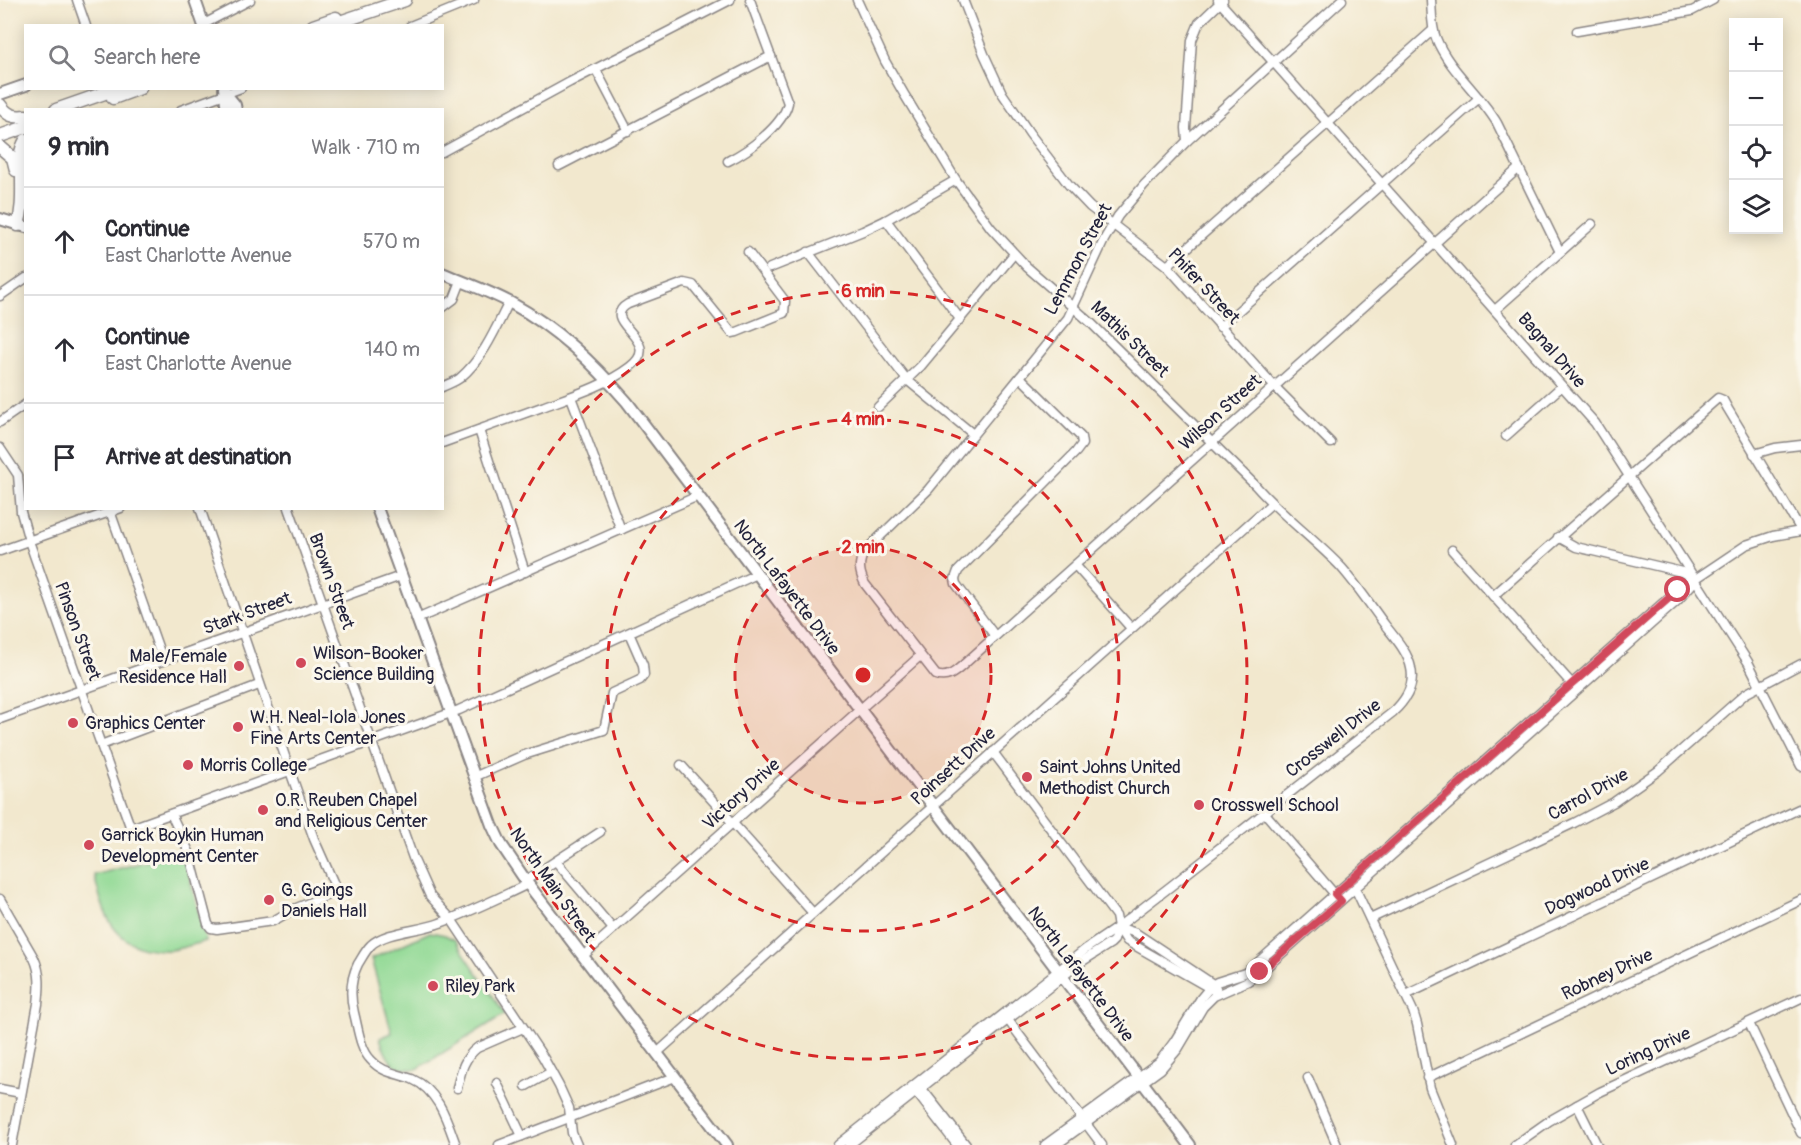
<!DOCTYPE html>
<meta charset="utf-8">
<style>
body{margin:0;font-family:Pangolin,sans-serif;background:#f7f7f7;color:#2b2b33}
.controls{position:absolute;right:18px;top:18px;display:grid;overflow:hidden;border-radius:0px;box-shadow:0 3px 15px #0003}
.controls button{width:54px;height:54px;display:grid;place-items:center;padding:0;border:0;border-bottom:2px solid #e1e1e2;background:#fff;color:#2b2b33;font:30px sans-serif}
.stop{position:absolute;width:18px;height:18px;margin:-14px;border:4px solid #d1495b;border-radius:50%;background:#fff}
.stop.end{background:#d1495b;border-color:#fff;box-shadow:0 2px 6px #0008}
.list{margin:0;padding:0;list-style:none}
h2{display:flex;justify-content:space-between;align-items:center;height:78px;margin:0;padding:0 24px;font-size:26px}
h2 small{font-size:20px;font-weight:400;color:#7c7c81}
.list li{display:grid;grid-template-columns:39px 1fr auto;gap:18px;align-items:center;box-sizing:border-box;height:108px;padding:0 24px;border-top:2px solid #e1e1e2}
.list b{display:block;font-size:22px;white-space:nowrap}
.list p{margin:0;font-size:20px;white-space:nowrap;color:#7c7c81}
.list em{font-size:20px;font-style:normal;color:#7c7c81}
.icon{flex:none;width:33px;height:33px;fill:none;stroke:currentColor;stroke-width:2;stroke-linecap:round;stroke-linejoin:round}
.map{position:relative;flex:none;width:1801px;height:1145px;overflow:hidden}
.search{position:absolute;background:#fff;box-shadow:0 3px 15px #0003;left:24px;top:24px;width:420px;height:66px;display:flex;align-items:center;gap:15px;box-sizing:border-box;padding:0 21px;border-radius:0px;color:#7c7c81;font-size:22px}
.panel{position:absolute;background:#fff;box-shadow:0 3px 15px #0003;left:24px;top:108px;width:420px;height:402px;border-radius:0px}
.map>svg:first-child{display:block}
.grass{fill:#91d994;stroke:#5a7e68;stroke-width:1.5}
.lines{fill:none;stroke-linecap:round;stroke-linejoin:round}
.minor-casing{stroke:#8a8584;stroke-width:11}
.major-casing{stroke:#8a8584;stroke-width:14}
.highway-casing{stroke:#8a8584;stroke-width:15}
.minor{stroke:#fff;stroke-width:8}
.major{stroke:#fff;stroke-width:10}
.highway{stroke:#fff;stroke-width:12}
.route{stroke:#d1495b;stroke-width:8}
.ring{fill:none;stroke:#d62828;stroke-width:3;stroke-dasharray:10 8}
.poi-dot{fill:#d1495b;stroke:#fbf7ec;stroke-width:2}
.labels{text-anchor:middle;stroke-width:6;stroke-linejoin:round;paint-order:stroke}
.street-label{font-size:18px;fill:#22223b;stroke:#fbf7ec}
.poi-label{font-size:18px;fill:#22223b;stroke:#fbf7ec;text-anchor:start}
.centre{fill:#d62828;stroke:#fbf7ec;stroke-width:3}
.ring-label{font-size:18px;text-anchor:middle;font-weight:bold;fill:#d62828;stroke:#fbf7ec;stroke-width:6;stroke-linejoin:round;paint-order:stroke}
</style>
<div class="map">
<svg width="1801" height="1145" viewBox="0 0 1801 1145">
<rect width="100%" height="100%" fill="#fbf7ec"/>
<filter id="ink" filterUnits="userSpaceOnUse"><feTurbulence type="fractalNoise" baseFrequency=".0167" numOctaves="2"/><feDisplacementMap in="SourceGraphic" scale="12" xChannelSelector="R" yChannelSelector="G"/><feConvolveMatrix kernelMatrix="1 2 1 2 8 2 1 2 1" color-interpolation-filters="sRGB"/></filter>
<filter id="wash" filterUnits="userSpaceOnUse"><feTurbulence type="fractalNoise" baseFrequency=".008" numOctaves="4" result="noise"/><feDisplacementMap in="SourceGraphic" scale="24" xChannelSelector="R" yChannelSelector="G"/><feGaussianBlur stdDeviation="1.35" result="paint"/><feColorMatrix in="noise" values="0 0 0 0 0 0 0 0 0 0 0 0 0 0 0 0 0 1.4 0 .05"/><feComposite in="paint" operator="in"/></filter>
<g filter="url(#wash)">
<rect width="100%" height="100%" fill="#f2e8ce"/>
<g class="grass">
<path d="M183,852L206,941C194,944 181,949 169,950C161,951 153,949 145,948C109,939 102,907 94,875Z"/>
<path d="M430,932L445,935L455,940L505,1014L417,1069C392,1071 387,1060 380,1038L392,1033L371,959Z"/>
</g>
</g>
<g filter="url(#ink)">
<g class="lines">
<g class="minor-casing">
<g id="minor">
<path d="M77,0L86,26"/>
<path d="M963,0L984,54L1002,93L1030,134L1069,185L1090,207L1167,266L1274,386L1331,443"/>
<path d="M1218,0L1595,423L1748,662L1801,766"/>
<path d="M1223,0L1199,23L1192,40L1186,128L1187,141L1144,185L1118,216L1104,240L1068,318L928,490L864,552C858,564 859,572 865,584L936,675C947,679 954,673 962,666L1519,168"/>
<path d="M1431,0C1432,12 1431,26 1436,38C1448,69 1480,94 1497,123L1560,252"/>
<path d="M204,24L250,0"/>
<path d="M410,26L474,0"/>
<path d="M1577,31L1692,11L1713,0"/>
<path d="M596,70L628,131"/>
<path d="M181,110L241,88"/>
<path d="M1187,141L1342,0"/>
<path d="M442,152L570,82L730,0"/>
<path d="M728,161C748,151 783,126 788,103L750,0"/>
<path d="M559,166L771,56"/>
<path d="M886,220L960,319"/>
<path d="M808,252L907,380L973,434"/>
<path d="M1167,266L1433,30"/>
<path d="M770,268L863,231L886,220L956,180"/>
<path d="M0,296L26,278"/>
<path d="M442,308L454,299L461,281"/>
<path d="M1495,310L1592,224"/>
<path d="M1220,327L1479,98"/>
<path d="M442,387C448,384 455,382 460,378C483,359 496,328 509,302"/>
<path d="M571,397L621,530"/>
<path d="M878,407L921,366L1014,254"/>
<path d="M0,422L26,404"/>
<path d="M479,430L525,572"/>
<path d="M1506,436L1562,386"/>
<path d="M442,443C476,431 509,419 542,407C572,396 605,386 630,367C666,340 597,322 628,304L684,283L693,285L732,333L737,332L784,313L785,301L748,252"/>
<path d="M0,448L18,475L21,512L29,541L118,793L130,826L134,827L459,710L757,574"/>
<path d="M1754,454L1775,448L1801,445"/>
<path d="M109,508L163,661"/>
<path d="M289,508L413,858L430,896L451,919L543,1057L559,1086L569,1108L572,1133L577,1145"/>
<path d="M1558,537L1576,547L1682,572L1692,578"/>
<path d="M1452,550L1572,684"/>
<path d="M0,551L121,508"/>
<path d="M1075,565L1131,628"/>
<path d="M1493,596L1718,398L1723,400L1728,409L1801,530"/>
<path d="M417,619L698,496"/>
<path d="M995,636L956,584L955,579L958,571L1076,452L1082,444L1081,437L1020,377"/>
<path d="M0,719L401,576"/>
<path d="M101,745L259,685"/>
<path d="M993,752L1116,916L1118,927L1127,941L1213,990"/>
<path d="M681,765L813,913"/>
<path d="M474,777L524,755L604,730L612,693L640,680L644,675L643,665L629,633"/>
<path d="M1264,812L1338,898"/>
<path d="M171,814L189,852L208,924L211,928L217,929L273,921L294,909L333,893L334,884L314,839L290,771L200,508"/>
<path d="M559,865L613,929"/>
<path d="M525,881L600,832"/>
<path d="M1355,888L1413,1011L1417,1024L1430,1088L1453,1145"/>
<path d="M0,899L34,958C41,973 40,987 38,1004L12,1145"/>
<path d="M1370,919L1574,823L1614,802L1658,771L1745,694L1801,664"/>
<path d="M1118,927L1136,933L1213,984L1216,988"/>
<path d="M583,956L920,656"/>
<path d="M1406,995L1801,808"/>
<path d="M1005,1016L1102,1145"/>
<path d="M1749,1023L1801,1133"/>
<path d="M657,1053L1271,504"/>
<path d="M1308,1078L1337,1145"/>
<path d="M1427,1078L1801,900"/>
<path d="M497,1083L522,1136"/>
<path d="M919,1085L966,1145"/>
<path d="M526,1086L551,1072"/>
<path d="M457,1088C461,1072 463,1059 477,1048L523,1028"/>
<path d="M0,1089L21,1093"/>
<path d="M916,1089V1092L957,1145"/>
<path d="M1577,1105L1597,1145"/>
<path d="M456,1145C447,1120 438,1090 412,1079C397,1073 382,1073 371,1060C360,1049 358,1028 354,1013C350,997 350,980 358,964C362,958 365,951 371,945C386,931 420,931 440,923C470,912 499,898 528,884"/>
<path d="M499,1145L675,1077"/>
<path d="M838,1145L1087,948L1118,927L1171,886L1393,712C1406,700 1415,686 1411,668C1408,652 1395,638 1385,625C1371,606 1357,585 1341,567C1313,538 1281,515 1255,485L1090,322L1027,267L991,228L956,180L904,94L885,61L857,0"/>
<path d="M849,1145L1081,962L1111,943L1114,940L1118,927"/>
<path d="M1045,1145L1159,1062L1174,1042L1201,998L1211,986L1217,982L1245,973L1256,964L1673,594L1746,545L1773,536L1801,531"/>
<path d="M1056,1145L1161,1069L1178,1049L1203,1007L1214,996L1248,981L1261,972L1677,601L1693,583"/>
<path d="M1515,1145L1549,1121L1600,1092L1801,998"/>
</g>
</g>
<g class="major-casing">
<g id="major">
<path d="M195,0L204,26"/>
<path d="M224,88L227,110"/>
<path d="M0,94L26,85"/>
<path d="M226,94L235,105L236,110"/>
<path d="M0,219L26,227"/>
<path d="M442,273C465,283 489,291 511,303C557,328 593,363 627,402L1190,1145"/>
<path d="M377,508L492,825L501,844L528,884L727,1145"/>
</g>
</g>
<g class="highway-casing">
<g id="highway">
<path d="M313,26L336,18"/>
<path d="M328,26L405,0"/>
<path d="M113,98L140,88"/>
<path d="M0,105C7,115 14,118 26,116"/>
<path d="M56,110L119,88"/>
<path d="M0,136L26,127"/>
<path d="M0,147L13,158L16,170"/>
<path d="M18,225C23,209 22,193 22,177C21,163 18,153 26,140"/>
</g>
</g>
<use href="#minor" class="minor"/>
<use href="#major" class="major"/>
<use href="#highway" class="highway"/>
</g>
</g>
<g class="lines" filter="url(#ink)">
<path class="route" d="M1260,972L1341,901L1335,894L1678,590"/>
</g>
<circle cx="863" cy="675" r="128" fill="#d62828" fill-opacity=".12"/>
<g class="ring">
<circle cx="863" cy="675" r="128"/>
<circle cx="863" cy="675" r="256"/>
<circle cx="863" cy="675" r="384"/>
</g>
<g class="poi-dot">
<circle cx="301" cy="663" r="6"/>
<circle cx="239" cy="666" r="6"/>
<circle cx="73" cy="723" r="6"/>
<circle cx="238" cy="727" r="6"/>
<circle cx="188" cy="765" r="6"/>
<circle cx="1027" cy="777" r="6"/>
<circle cx="1199" cy="805" r="6"/>
<circle cx="263" cy="810" r="6"/>
<circle cx="89" cy="845" r="6"/>
<circle cx="269" cy="900" r="6"/>
<circle cx="433" cy="986" r="6"/>
</g>
<g class="labels">
<g class="street-label">
<text transform="translate(1078 259) rotate(-62)" y="6">Lemmon Street</text>
<text transform="translate(1204 286) rotate(47)" y="6">Phifer Street</text>
<text transform="translate(1130 339) rotate(44)" y="6">Mathis Street</text>
<text transform="translate(1552 350) rotate(49)" y="6">Bagnal Drive</text>
<text transform="translate(1220 412) rotate(-42)" y="6">Wilson Street</text>
<text transform="translate(332 581) rotate(70)" y="6">Brown Street</text>
<text transform="translate(787 587) rotate(53)" y="6">North Lafayette Drive</text>
<text transform="translate(247 613) rotate(-20)" y="6">Stark Street</text>
<text transform="translate(78 631) rotate(70)" y="6">Pinson Street</text>
<text transform="translate(1333 738) rotate(-38)" y="6">Crosswell Drive</text>
<text transform="translate(953 766) rotate(-42)" y="6">Poinsett Drive</text>
<text transform="translate(741 794) rotate(-42)" y="6">Victory Drive</text>
<text transform="translate(1588 794) rotate(-29)" y="6">Carrol Drive</text>
<text transform="translate(553 885) rotate(55)" y="6">North Main Street</text>
<text transform="translate(1597 886) rotate(-25)" y="6">Dogwood Drive</text>
<text transform="translate(1081 974) rotate(53)" y="6">North Lafayette Drive</text>
<text transform="translate(1607 974) rotate(-25)" y="6">Robney Drive</text>
<text transform="translate(1648 1051) rotate(-25)" y="6">Loring Drive</text>
</g>
<g class="poi-label">
<text x="313" y="659">Wilson-Booker<tspan x="313" dy="21">Science Building</tspan></text>
<text x="227" y="662" text-anchor="end">Male/Female<tspan x="227" dy="21">Residence Hall</tspan></text>
<text x="250" y="723">W.H. Neal-Iola Jones<tspan x="250" dy="21">Fine Arts Center</tspan></text>
<text x="85" y="729">Graphics Center</text>
<text x="200" y="771">Morris College</text>
<text x="1039" y="773">Saint Johns United<tspan x="1039" dy="21">Methodist Church</tspan></text>
<text x="275" y="806">O.R. Reuben Chapel<tspan x="275" dy="21">and Religious Center</tspan></text>
<text x="1211" y="811">Crosswell School</text>
<text x="101" y="841">Garrick Boykin Human<tspan x="101" dy="21">Development Center</tspan></text>
<text x="281" y="896">G. Goings<tspan x="281" dy="21">Daniels Hall</tspan></text>
<text x="445" y="992">Riley Park</text>
</g>
</g>
<circle cx="863" cy="675" r="9" class="centre"/>
<g class="ring-label">
<text x="863" y="297">6 min</text>
<text x="863" y="425">4 min</text>
<text x="863" y="553">2 min</text>
</g>
</svg>
<div class="controls">
<button>+</button>
<button>−</button>
<button><svg class="icon" aria-label="locate" viewBox="0 0 24 24"><circle cx="12" cy="12" r="6"/><path d="M12 2v4M12 18v4M2 12h4M18 12h4"/></svg></button>
<button><svg class="icon" aria-label="layers" viewBox="0 0 24 24"><path d="M12 4l9 5-9 5-9-5zM3 14l9 5 9-5"/></svg></button>
</div>
<div class="stop" style="left:1678px;top:590px"></div>
<div class="stop end" style="left:1260px;top:972px"></div>
<div class="search"><svg class="icon" aria-label="search" viewBox="0 0 24 24"><circle cx="10" cy="10" r="6"/><path d="M15 15l6 6"/></svg>Search here</div>
<section class="panel">
<h2>9 min<small>Walk · 710 m</small></h2>
<ul class="list">
<li><svg class="icon" aria-label="ahead" viewBox="0 0 24 24"><path d="M12 20V5M6 11l6-6 6 6"/></svg><div><b>Continue</b><p>East Charlotte Avenue</p></div><em>570 m</em></li>
<li><svg class="icon" aria-label="ahead" viewBox="0 0 24 24"><path d="M12 20V5M6 11l6-6 6 6"/></svg><div><b>Continue</b><p>East Charlotte Avenue</p></div><em>140 m</em></li>
<li><svg class="icon" aria-label="arrive" viewBox="0 0 24 24"><path d="M6 21V4h12l-3 4 3 4H6"/></svg><div><b>Arrive at destination</b></div></li>
</ul>
</section>
</div>
